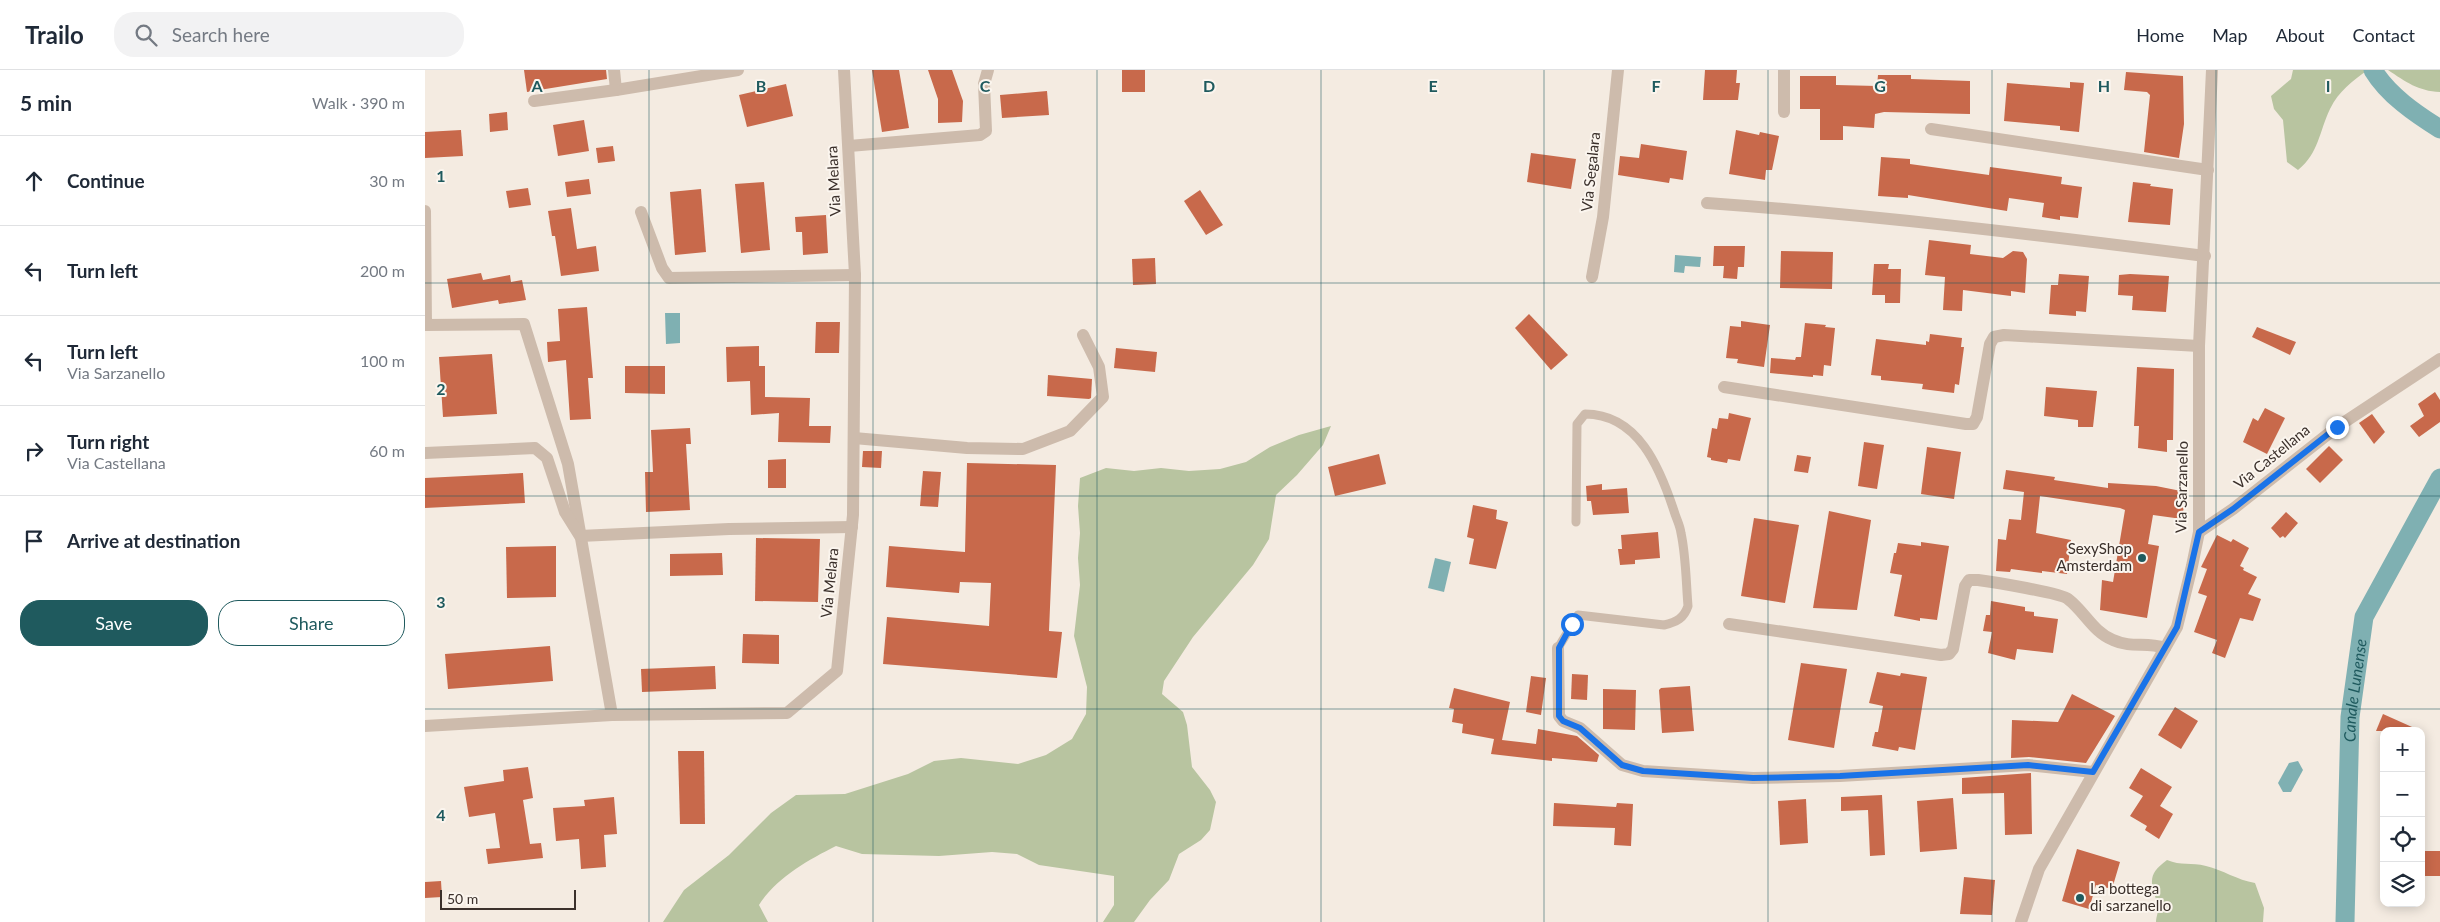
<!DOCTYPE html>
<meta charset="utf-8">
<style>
body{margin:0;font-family:Lato,sans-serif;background:#f2f2f3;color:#1f2937}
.controls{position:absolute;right:15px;bottom:15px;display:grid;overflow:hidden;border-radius:10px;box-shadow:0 2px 12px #0003}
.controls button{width:45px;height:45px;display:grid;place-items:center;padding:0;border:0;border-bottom:1px solid #e0e1e3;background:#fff;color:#1f2937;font:25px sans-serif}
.scale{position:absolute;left:15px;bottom:12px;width:136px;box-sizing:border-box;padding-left:5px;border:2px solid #3b302b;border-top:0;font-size:14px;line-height:18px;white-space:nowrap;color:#3b302b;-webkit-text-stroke:4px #fbf5ee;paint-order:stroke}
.stop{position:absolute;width:15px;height:15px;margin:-11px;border:4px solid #1a73e8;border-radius:50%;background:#fff}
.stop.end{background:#1a73e8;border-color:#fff;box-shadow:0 1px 5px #0008}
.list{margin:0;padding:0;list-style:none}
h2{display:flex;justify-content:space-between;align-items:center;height:65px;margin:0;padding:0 20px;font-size:21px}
h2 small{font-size:16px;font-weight:400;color:#747a83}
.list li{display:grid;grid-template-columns:32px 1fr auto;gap:15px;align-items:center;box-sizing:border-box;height:90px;padding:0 20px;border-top:1px solid #e0e1e3}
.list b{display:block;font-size:19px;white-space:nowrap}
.list p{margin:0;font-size:16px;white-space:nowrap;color:#747a83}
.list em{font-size:16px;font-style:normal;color:#747a83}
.actions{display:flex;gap:10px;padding:15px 20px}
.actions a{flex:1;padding:11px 0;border:1px solid #1f5a5e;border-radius:20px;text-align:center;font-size:18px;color:#1f5a5e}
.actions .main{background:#1f5a5e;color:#fff}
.icon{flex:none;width:28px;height:28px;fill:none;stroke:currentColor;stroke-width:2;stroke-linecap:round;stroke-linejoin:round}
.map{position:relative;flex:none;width:2015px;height:852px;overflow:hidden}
header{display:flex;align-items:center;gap:30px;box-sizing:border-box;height:70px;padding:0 25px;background:#fff;border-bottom:1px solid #e0e1e3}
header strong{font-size:24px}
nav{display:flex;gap:28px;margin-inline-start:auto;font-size:18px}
.search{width:350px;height:45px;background:#f2f2f3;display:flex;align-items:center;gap:12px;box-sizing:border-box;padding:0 18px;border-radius:20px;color:#747a83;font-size:19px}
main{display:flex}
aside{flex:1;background:#fff}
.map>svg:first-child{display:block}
.green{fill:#b8c4a0}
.water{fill:#7fb0b2}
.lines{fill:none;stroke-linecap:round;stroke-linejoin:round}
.canal{stroke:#7fb0b2;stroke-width:19}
.building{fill:#c8694b}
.service{stroke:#cdbbac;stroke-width:9}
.minor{stroke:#cdbbac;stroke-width:12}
.route{stroke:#1a73e8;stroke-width:6}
.grid{fill:none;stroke:#1f5a5e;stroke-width:1;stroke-opacity:0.55}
.poi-dot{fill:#1f5a5e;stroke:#fbf5ee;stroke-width:2}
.labels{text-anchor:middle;stroke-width:4;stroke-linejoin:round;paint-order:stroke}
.street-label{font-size:15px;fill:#3b302b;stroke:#fbf5ee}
.poi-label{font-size:15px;fill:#3b302b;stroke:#fbf5ee;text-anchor:end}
.water-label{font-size:16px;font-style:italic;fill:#1f5a5e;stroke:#fbf5ee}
.grid-label{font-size:16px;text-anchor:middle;font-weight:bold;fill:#1f5a5e;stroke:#fbf5ee;stroke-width:4;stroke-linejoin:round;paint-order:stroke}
</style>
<header>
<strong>Trailo</strong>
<div class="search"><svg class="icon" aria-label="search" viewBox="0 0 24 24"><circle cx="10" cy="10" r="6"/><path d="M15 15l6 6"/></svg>Search here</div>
<nav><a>Home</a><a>Map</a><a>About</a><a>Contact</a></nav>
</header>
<main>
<aside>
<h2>5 min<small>Walk · 390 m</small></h2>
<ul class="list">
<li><svg class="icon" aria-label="ahead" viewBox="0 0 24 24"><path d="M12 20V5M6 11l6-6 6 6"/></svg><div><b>Continue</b></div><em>30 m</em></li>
<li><svg class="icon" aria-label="left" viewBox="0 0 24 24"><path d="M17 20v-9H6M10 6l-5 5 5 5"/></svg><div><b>Turn left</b></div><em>200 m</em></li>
<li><svg class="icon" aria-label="left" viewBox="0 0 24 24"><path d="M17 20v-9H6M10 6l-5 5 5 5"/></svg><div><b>Turn left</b><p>Via Sarzanello</p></div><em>100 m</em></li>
<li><svg class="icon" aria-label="right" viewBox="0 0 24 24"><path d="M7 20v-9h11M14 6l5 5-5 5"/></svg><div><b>Turn right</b><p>Via Castellana</p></div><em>60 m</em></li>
<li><svg class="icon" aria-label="arrive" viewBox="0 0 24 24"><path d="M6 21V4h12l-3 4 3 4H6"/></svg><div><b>Arrive at destination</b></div></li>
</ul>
<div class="actions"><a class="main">Save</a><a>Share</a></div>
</aside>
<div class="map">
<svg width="2015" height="852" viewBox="0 0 2015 852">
<rect width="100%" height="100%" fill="#f4ebe1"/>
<g class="green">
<path d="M1868,0H1943C1927,11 1914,21 1905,39C1894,62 1894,83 1873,100L1862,92L1858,50L1849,39L1846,26L1866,9Z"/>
<path d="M1963,0H2015V22C1993,21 1981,12 1963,0Z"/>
<path d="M906,356L898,375L872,405L851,425L844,469L828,495L768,567L739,611L737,624L758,642L762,655L767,697L785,720L791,732L785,760L776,770L754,784L744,810L725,830L709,852H678L689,835V806L614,795L592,784L567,782L514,786L437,784L411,776C383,790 351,808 334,835L343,852H238L259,820L304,785L346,743L371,725L420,724L483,704L509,691L536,688L593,694L621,685L647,669L661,644L662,617L649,566L655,515L653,488L655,463L653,436L655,408L681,398L709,401L736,398L764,401L795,399L821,392L845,377L874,365Z"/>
<path d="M1742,790C1756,796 1766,792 1781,796C1798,800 1812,810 1830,813L1839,838L1838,852H1731C1731,847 1734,841 1733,836C1727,814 1720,806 1742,790Z"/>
</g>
<g class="water">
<path d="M1250,185L1276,187L1275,197L1260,196L1259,203L1249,202Z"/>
<path d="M240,243H255V273L241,274Z"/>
<path d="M1010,488L1026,492L1019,522L1003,518Z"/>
<path d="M1873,691L1878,700L1866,722H1858L1853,713L1864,693Z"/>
</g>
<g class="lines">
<g class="canal">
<path d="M1948,0C1963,25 1991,44 2015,59"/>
<path id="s1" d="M1920,852L1925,647L1939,547L2015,408"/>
</g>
</g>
<g class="building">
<path d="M99,0H181L182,9L102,22Z"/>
<path d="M447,0H474L484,58L457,62Z"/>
<path d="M503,0H527L538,31L537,52L513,53V29Z"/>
<rect x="697" y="0" width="23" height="22"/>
<path d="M1280,0H1312L1311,13H1315L1313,30H1278Z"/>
<path d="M1701,2L1758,6L1759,54L1754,88L1719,82L1725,25L1722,22L1699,20Z"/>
<path d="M1453,5H1486V9L1545,11V44L1459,42L1450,44L1449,58L1418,56V70H1395V39H1375V6H1411V15L1452,16Z"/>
<path d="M1645,12L1659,13L1654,62L1635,60V56L1579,51L1582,13L1645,18Z"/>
<path d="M361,14L368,46L322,57L314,25Z"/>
<path d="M622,21L624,45L577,48L575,25Z"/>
<path d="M82,42L83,60L65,62L64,44Z"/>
<path d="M159,50L164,81L133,86L128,55Z"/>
<path d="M36,60L38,86L0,88V62Z"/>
<path d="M1311,60L1334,65L1335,62L1354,66L1347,100H1341L1340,110L1304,104Z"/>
<path d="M1216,74L1262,81L1258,110L1245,108L1244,113L1193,105L1195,86L1214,88Z"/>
<path d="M188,76L190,91L173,93L171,78Z"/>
<path d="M1106,83L1151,89L1146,119L1102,112Z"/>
<path d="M1456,87L1485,89V94L1564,105L1565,97L1637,107L1636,114L1657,117L1653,148L1635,146V150L1617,147L1619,133L1584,128L1582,141L1483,125V128L1453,126Z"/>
<path d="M164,109L166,124L142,127L140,112Z"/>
<path d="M339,112L345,180L316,183L310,114Z"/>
<path d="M1708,112L1726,114L1725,116L1748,119L1745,155L1703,152Z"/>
<path d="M103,118L106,135L84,138L81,121Z"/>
<path d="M276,119L281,182L250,185L245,122Z"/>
<path d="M775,120L798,155L781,165L759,131Z"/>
<path d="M146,138L152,179L171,176L174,201L136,206L130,166H127L123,141Z"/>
<path d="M401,145L403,183L378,185L377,162H371L370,147Z"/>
<path d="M1504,170L1546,175L1545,184L1578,188L1588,181L1598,182L1602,189L1600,223L1586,221V226L1538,220L1537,241L1518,240L1520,207L1500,205Z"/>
<path d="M1289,176H1320L1319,197H1313L1312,209L1298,208L1299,196H1288Z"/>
<path d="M1356,181L1408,182L1407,219L1355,218Z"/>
<path d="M730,188L731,214L708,215L707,189Z"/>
<path d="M1449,194H1464L1463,199H1476L1475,233H1460V225H1447Z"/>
<path d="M56,203L58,210L85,205L86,212L97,210L101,230L74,234L73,230L27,238L22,209Z"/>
<path d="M1634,204L1664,206L1661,242L1651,241V246L1624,244L1626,215H1633Z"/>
<path d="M1705,204L1744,206L1741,242L1707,240L1708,226L1693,225L1694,205Z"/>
<path d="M162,237L168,308H163L166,349L145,350L141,290L123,292L122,272L135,271L133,239Z"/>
<path d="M1104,244L1143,285L1126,300L1090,258Z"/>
<path d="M1316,251L1345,255L1339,297L1312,293L1313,289L1301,288L1305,256L1316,257Z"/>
<path d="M391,252H415L414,283H390Z"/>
<path d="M1380,253L1401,255L1400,257L1410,258L1406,296L1399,295L1398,306L1388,305V307L1345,303L1346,288L1370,290L1371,287H1376Z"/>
<path d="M1832,257L1871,272L1865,285L1827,267Z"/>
<path d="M1505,264L1537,268L1536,277H1539L1534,315L1530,314L1529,323L1497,319L1498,314L1456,310V306L1446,305L1451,269L1501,275V271L1504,272Z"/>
<path d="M334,276V296H340V327L385,328L384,356H406L405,373L353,372L354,343L326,345L325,311L302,312L301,277Z"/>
<path d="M691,278L732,282L730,302L689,298Z"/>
<path d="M67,284L72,344L18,347L14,287Z"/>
<path d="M200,296H240V324L200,323Z"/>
<path d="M1712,297L1749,299L1748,370H1742V382L1713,378L1714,356H1709Z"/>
<path d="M623,305L667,309L666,328L664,329L622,326Z"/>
<path d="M1621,317L1672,321L1668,357H1653V350L1619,346Z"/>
<path d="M2010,322L2015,330V352L1994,367L1985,356L1999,346L1993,334Z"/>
<path d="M1840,338L1860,348L1842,384L1818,372L1828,348L1833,351Z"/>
<path d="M1304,343L1326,348L1315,391L1303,389L1302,393L1286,390V388L1282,387L1287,358L1292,359L1294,348L1303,349Z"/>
<path d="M1947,344L1960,362L1949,374L1934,353Z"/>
<path d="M265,358L266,374H261L265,440L221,442L220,402H228L226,360Z"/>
<path d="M1439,372L1459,375L1452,419L1433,416Z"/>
<path d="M1904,376L1918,390L1895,413L1881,399Z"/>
<path d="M1502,377L1536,382L1529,429L1496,424Z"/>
<path d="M438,381H457L456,398L437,397Z"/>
<path d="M954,384L961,414L910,426L903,397Z"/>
<path d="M1372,385L1386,387L1383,403L1369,401Z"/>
<path d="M361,389V418H343V390Z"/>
<path d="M542,393L631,395L624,561L637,562L632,608L458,594L462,547L564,556L566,513L535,512L534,523L461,517L464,476L540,482Z"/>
<path d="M1581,400L1630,407L1629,410L1683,418V413L1731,416L1761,422L1757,449L1728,445L1723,474L1734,476L1722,548L1675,540L1677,510L1688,512L1700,440L1695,438L1615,426L1611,463L1646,470L1642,504L1617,501V503L1586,499L1585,502L1571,501L1573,469L1581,470L1584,449L1596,450L1599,422L1578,419Z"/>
<path d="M498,401L516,402L513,437L495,436Z"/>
<path d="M98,403L100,433L0,438V408Z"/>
<path d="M1177,414V420L1202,418L1204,443L1168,445L1166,431H1162L1161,416Z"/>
<path d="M1048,435L1072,440L1071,449L1083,452L1071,499L1044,494L1049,469L1042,467Z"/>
<path d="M1404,441L1446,450L1432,540L1388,538Z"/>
<path d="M1861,442L1873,453L1860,468L1858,466L1855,468L1846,458Z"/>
<path d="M1329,448L1374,455L1360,533L1316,526Z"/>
<path d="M1233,462L1235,488L1210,490V494L1195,495L1193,479H1197L1196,465Z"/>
<path d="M1792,465L1806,472L1808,469L1824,478L1815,496L1819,498L1818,500L1832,507L1823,524L1836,529L1828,551L1815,548L1800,588L1787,583L1792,570L1769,562L1782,526L1773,523L1782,499L1776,497Z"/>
<path d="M331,468L395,469L393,532L330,531Z"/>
<path d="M1496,472L1524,476L1512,550L1495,548V551L1469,546L1477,505L1465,503L1469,483H1471L1473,473L1496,476Z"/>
<path d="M131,476V527L82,528L81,477Z"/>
<path d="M297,483L298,505L245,506V484Z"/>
<path d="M1566,531L1600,537V541L1609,542V546L1633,549L1628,583L1592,579L1590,590L1563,583L1567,562L1558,561L1561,545H1565Z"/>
<path d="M318,564L354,565V594L317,593Z"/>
<path d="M125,576L128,611L23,619L20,584Z"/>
<path d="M1376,593L1422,599L1409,678L1363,670Z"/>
<path d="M290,596L291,619L217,622L216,599Z"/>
<path d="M1452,602L1475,606L1476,603L1502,607L1490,680L1474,677L1473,681L1447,676L1450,662H1453L1458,636L1444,633Z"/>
<path d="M1147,604L1163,605L1162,630L1146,629Z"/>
<path d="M1106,606L1121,608L1116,645L1101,642Z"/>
<path d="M1265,616L1269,661L1237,663L1234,620L1236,618Z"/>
<path d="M1029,618L1085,632L1077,670L1111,674L1113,659L1152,666L1174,685L1172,692L1127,688V691L1066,684L1069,669L1037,663L1038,654L1027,652L1029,639L1024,638Z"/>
<path d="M1178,619L1211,620L1210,660L1178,659Z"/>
<path d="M1647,624L1690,646L1661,693L1604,687L1586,688L1587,650L1633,652Z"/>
<path d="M1750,637L1773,651L1756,679L1733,665Z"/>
<path d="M1958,644L1996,661H1951Z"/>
<path d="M253,681H279L280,754H255Z"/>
<path d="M103,697L108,728L98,730L105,774L116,773L118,788L63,794L61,779L75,778L70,743L44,747L39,717L79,711L78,700Z"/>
<path d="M1716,698L1747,717L1735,736L1748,744L1734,769L1720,760L1722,756L1705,746L1718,726L1704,718Z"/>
<path d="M1606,703L1607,764L1580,765L1579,723L1537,724V708Z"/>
<path d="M1457,725L1460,785L1445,786L1443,740L1416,741V727Z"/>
<path d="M189,727L192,764L179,765L181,797L156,799L154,769L131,771L128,738L160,736L159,730Z"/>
<path d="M1528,728L1532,779L1495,782L1492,731Z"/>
<path d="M1381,729L1383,773L1355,775L1353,731Z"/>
<path d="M1129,733L1191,737L1192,733L1208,734L1206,776L1189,775L1190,758L1128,756Z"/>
<path d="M1652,779L1695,792L1687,819L1671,815L1664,839L1637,831Z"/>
<rect x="1996" y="781" width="19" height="25"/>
<path d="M1539,807L1570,810L1567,845L1535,844Z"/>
<path d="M16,811L17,827L0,828V812Z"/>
</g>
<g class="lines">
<path class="service" d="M1133,578L1153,545L1239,555C1252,552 1259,548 1263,536C1261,512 1261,486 1256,463C1255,455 1251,448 1249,441C1235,398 1213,344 1160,344L1152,354L1151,452"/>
<g class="minor">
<path d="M189,0L191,20L313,0"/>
<path d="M109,31L191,20"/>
<path d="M1359,42V0"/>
<path d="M1506,59L1783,100"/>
<path d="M424,76L555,65L561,61L559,14L563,0"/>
<path d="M1282,133C1449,145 1614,165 1780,186"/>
<path d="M0,141L1,255L99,254L143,394L187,645"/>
<path d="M216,142L237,198L244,208L430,205"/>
<path d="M1167,207L1178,147L1193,0"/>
<path d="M1299,317L1541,354H1548L1552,347L1565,274L1569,267L1579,265L1774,276"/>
<path d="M429,368L542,378L598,379L645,361L678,327L674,297L658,265"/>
<path d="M0,383L110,378L122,388L140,442L155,466L304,459L427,457"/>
<path d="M1774,462L1808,439L1912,357L2015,289"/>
<path d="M1304,554L1516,585L1524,584L1528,579L1540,516L1544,510H1553C1568,512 1636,523 1643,529C1660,542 1668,562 1688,570C1708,579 1720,571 1740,578"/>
<path d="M1133,578L1134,646L1138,651L1155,658L1197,695L1218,701L1328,708L1415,706L1603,695L1668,702"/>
<path d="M0,656L187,645L362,643L412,601L428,445L430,205L419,0"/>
<path d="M1596,852L1614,799L1752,557L1767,496L1774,462V276L1787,0"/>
</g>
</g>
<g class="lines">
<path class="route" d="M1147,554L1134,578V646L1138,651L1155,658L1197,695L1218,701L1328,708L1415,706L1603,695L1668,702L1752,557L1774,462L1808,439L1912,357"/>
</g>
<path class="grid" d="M224,0V852M448,0V852M672,0V852M896,0V852M1119,0V852M1343,0V852M1567,0V852M1791,0V852M0,213H2015M0,426H2015M0,639H2015"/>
<g class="poi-dot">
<circle cx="1717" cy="488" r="5"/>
<circle cx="1655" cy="828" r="5"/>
</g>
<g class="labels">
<g class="street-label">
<text transform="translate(1166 102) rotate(-84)" y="5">Via Segalara</text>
<text transform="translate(409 111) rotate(-93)" y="5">Via Melara</text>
<text transform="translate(1847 387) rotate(-39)" y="5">Via Castellana</text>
<text transform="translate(1757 417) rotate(-89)" y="5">Via Sarzanello</text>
<text transform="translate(405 513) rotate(-84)" y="5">Via Melara</text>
</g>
<g class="poi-label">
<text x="1707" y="484">SexyShop<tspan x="1707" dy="17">Amsterdam</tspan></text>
<text x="1665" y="824" text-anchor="start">La bottega<tspan x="1665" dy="17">di sarzanello</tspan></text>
</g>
<g class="water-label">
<text dy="6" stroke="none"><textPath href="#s1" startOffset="232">Canale Lunense</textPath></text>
</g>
</g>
<g class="grid-label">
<text x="112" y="22">A</text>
<text x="336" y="22">B</text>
<text x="560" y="22">C</text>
<text x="784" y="22">D</text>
<text x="1008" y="22">E</text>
<text x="1231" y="22">F</text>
<text x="1455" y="22">G</text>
<text x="1679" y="22">H</text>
<text x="1903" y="22">I</text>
<text x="16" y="112">1</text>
<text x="16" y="325">2</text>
<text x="16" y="538">3</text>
<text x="16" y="751">4</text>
</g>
</svg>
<div class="controls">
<button>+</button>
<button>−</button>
<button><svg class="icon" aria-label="locate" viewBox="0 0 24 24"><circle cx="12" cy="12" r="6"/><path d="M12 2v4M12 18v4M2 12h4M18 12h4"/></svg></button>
<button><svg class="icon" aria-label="layers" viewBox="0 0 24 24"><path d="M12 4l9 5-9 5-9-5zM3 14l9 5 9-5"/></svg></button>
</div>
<div class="scale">50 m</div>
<div class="stop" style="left:1147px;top:554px"></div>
<div class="stop end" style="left:1912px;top:357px"></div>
</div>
</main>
